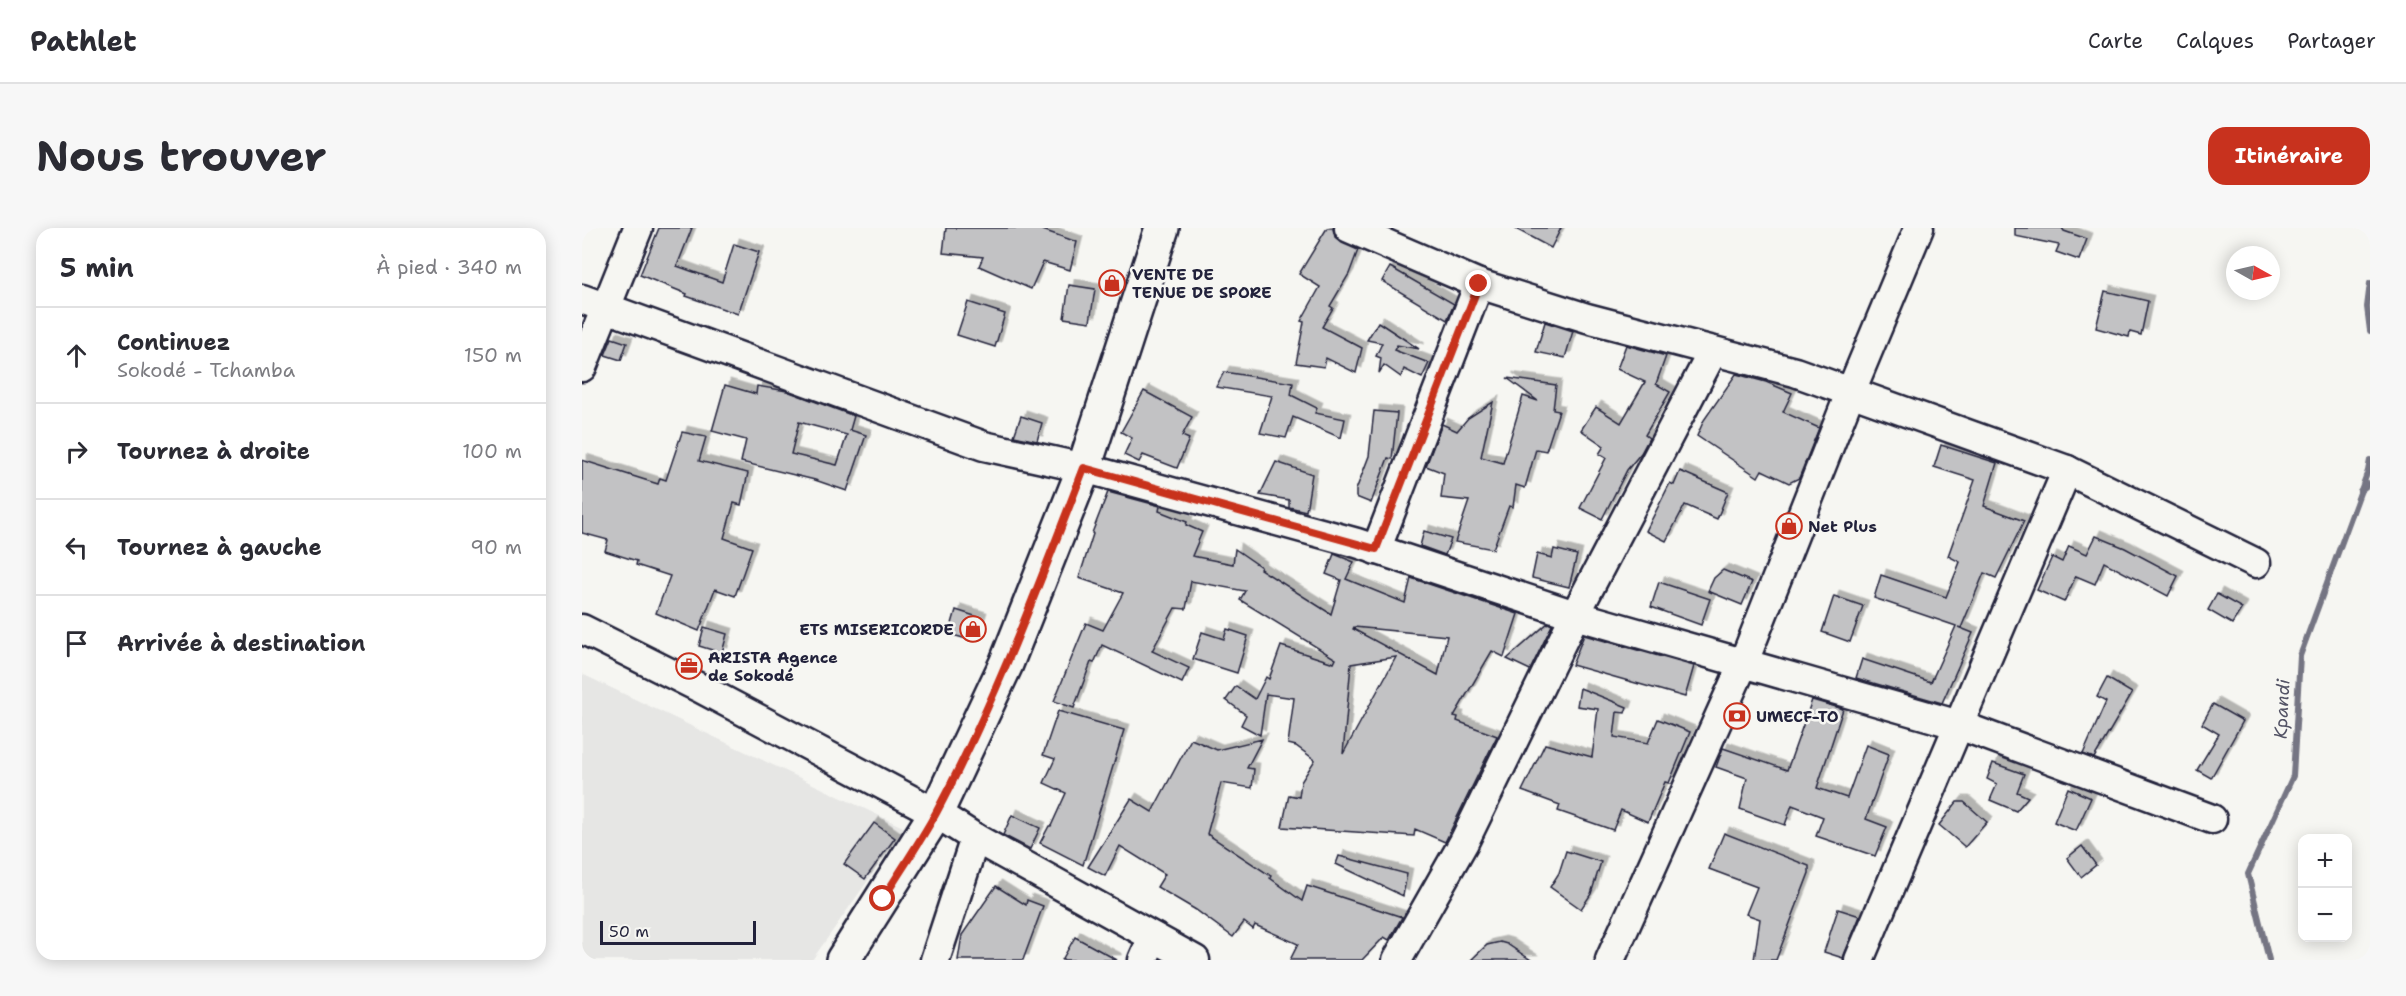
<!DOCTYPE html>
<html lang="fr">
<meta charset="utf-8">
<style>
body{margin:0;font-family:"Shantell Sans",sans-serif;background:#f7f7f7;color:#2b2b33}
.controls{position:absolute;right:18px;bottom:18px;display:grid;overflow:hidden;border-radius:12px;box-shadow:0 3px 15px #0003}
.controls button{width:54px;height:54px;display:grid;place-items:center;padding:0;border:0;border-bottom:2px solid #e1e1e2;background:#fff;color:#2b2b33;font:30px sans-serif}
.compass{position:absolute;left:1644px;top:18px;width:54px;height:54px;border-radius:50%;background:#fff;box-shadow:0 3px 15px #0003;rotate:98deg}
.scale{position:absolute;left:18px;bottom:15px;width:156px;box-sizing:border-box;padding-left:6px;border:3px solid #22223b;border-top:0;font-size:16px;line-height:21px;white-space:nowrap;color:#22223b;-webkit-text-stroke:4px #f6f6f2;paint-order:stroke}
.stop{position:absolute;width:18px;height:18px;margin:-14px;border:4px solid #c8321e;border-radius:50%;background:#fff}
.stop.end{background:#c8321e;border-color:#fff;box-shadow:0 2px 6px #0008}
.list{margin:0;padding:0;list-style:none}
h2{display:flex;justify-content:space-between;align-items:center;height:78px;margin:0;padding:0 24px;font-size:26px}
h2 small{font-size:20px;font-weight:400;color:#7c7c81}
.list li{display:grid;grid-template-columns:39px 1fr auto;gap:18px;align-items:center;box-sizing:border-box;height:96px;padding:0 24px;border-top:2px solid #e1e1e2}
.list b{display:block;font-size:22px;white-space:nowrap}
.list p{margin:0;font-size:20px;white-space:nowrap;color:#7c7c81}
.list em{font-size:20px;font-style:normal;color:#7c7c81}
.icon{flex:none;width:33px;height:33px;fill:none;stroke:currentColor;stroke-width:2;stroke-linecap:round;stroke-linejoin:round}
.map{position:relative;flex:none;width:1788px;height:732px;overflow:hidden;border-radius:18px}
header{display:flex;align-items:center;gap:36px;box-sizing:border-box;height:84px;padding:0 30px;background:#fff;border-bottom:2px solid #e1e1e2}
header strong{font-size:28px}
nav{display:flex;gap:33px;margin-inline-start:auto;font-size:21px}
.intro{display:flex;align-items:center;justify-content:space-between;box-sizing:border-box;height:144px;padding:0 36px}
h1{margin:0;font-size:42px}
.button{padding:15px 27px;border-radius:18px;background:#c8321e;color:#fff;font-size:21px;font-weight:700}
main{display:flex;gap:36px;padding:0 36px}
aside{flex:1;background:#fff;border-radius:18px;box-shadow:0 3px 15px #0003}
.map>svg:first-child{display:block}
.built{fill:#e6e6e4}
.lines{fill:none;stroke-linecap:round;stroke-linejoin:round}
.stream{stroke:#757583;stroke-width:6}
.building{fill:#c2c2c4;stroke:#22223b;stroke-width:1.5;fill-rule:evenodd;filter:url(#shadow)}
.minor-casing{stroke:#22223b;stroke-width:33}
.major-casing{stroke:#22223b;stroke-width:38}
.minor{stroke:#f6f6f2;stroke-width:28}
.major{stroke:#f6f6f2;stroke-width:33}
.route{stroke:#c8321e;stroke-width:8}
.labels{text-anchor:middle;stroke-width:5;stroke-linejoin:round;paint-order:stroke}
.poi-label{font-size:16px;font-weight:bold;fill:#22223b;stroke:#f6f6f2;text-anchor:start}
.water-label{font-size:18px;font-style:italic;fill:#535365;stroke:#f6f6f2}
</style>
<header>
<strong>Pathlet</strong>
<nav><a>Carte</a><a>Calques</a><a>Partager</a></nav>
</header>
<div class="intro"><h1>Nous trouver</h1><a class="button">Itinéraire</a></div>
<main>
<aside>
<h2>5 min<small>À pied · 340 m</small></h2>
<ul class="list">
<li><svg class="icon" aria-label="ahead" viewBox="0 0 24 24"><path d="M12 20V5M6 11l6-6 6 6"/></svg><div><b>Continuez</b><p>Sokodé - Tchamba</p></div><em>150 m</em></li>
<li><svg class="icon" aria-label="right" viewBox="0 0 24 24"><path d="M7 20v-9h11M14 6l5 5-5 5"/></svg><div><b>Tournez à droite</b></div><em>100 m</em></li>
<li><svg class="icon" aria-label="left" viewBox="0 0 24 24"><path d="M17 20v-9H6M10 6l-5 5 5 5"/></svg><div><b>Tournez à gauche</b></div><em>90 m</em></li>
<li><svg class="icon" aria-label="arrive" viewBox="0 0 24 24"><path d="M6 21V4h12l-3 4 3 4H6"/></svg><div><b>Arrivée à destination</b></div></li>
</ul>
</aside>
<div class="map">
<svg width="1788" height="732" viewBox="0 0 1788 732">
<defs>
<filter id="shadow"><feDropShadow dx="5.5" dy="-5.5" stdDeviation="0" flood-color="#0004"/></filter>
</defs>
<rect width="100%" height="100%" fill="#f6f6f2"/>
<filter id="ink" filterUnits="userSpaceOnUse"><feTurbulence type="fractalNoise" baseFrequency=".0167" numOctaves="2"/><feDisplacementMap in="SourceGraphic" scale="12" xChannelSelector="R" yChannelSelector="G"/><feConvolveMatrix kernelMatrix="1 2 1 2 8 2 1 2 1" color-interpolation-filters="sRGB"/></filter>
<g filter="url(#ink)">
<path class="built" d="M0,446L323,600L230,732H0Z"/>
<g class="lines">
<g class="stream">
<path d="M1788,55L1785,79L1788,103"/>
<path d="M1778,263L1788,255"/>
<path d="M1687,732L1666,646L1711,548L1718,428L1786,243L1788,232"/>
</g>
</g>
<g class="building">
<path d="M77,0H110L95,38L140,54L152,16L177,24L156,86L104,68L105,66L58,47Z"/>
<path d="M364,0H455L495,14L488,42L461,34L449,61L397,38L401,29L361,25Z"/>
<path d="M745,0H751L753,9L760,15L776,22L767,46L748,78L751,80L740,99L780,120L774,145L744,130L742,139L714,135L722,94L719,93L738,59L717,46Z"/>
<path d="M932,0H979L969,20Z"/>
<path d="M1433,0H1480L1482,3L1505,11L1497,32L1474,24L1477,17L1433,8Z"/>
<path d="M808,39L872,76L865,92L800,53Z"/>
<path d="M487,57L513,61L508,94L482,90Z"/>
<path d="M1523,63L1566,73L1559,107L1548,104L1547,109L1514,100Z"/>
<path d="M386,74L423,86L413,119L375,107Z"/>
<path d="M796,94L837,121L815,117L812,122L847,135L840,150L822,141L819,149L802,137L797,145L799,130L794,128L800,115L785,112Z"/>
<path d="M963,94L991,103L983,130L954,124Z"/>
<path d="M30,110L45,115L39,132L23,127Z"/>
<path d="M1044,117L1084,128L1074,156L1088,164L1063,207L1067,210L1059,225L1045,242L1020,291L998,280L1024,230L1017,226L1022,218L999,202L1014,179L1039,195L1063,154L1035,141Z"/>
<path d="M642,144L711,155L709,167L735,180L733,185L763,191L759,210L711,189L704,210L678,205L690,168L634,159Z"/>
<path d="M1154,146L1184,154L1210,165L1201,184L1237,200L1217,250L1207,255L1180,242L1176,249L1115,208L1122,192Z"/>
<path d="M925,150L974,157L971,182L977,183L964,223L954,221L943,260L934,257L931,279L927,278L911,321L873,314L887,273L859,270L862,245L844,238L860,196L875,203L886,190L911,174L899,229L921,235L941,168L956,173Z"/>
<path d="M143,157L174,166L175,158L205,163L272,188L268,202L284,207L265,263L233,252L159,234L164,212L130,203ZM217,194L265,207L255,237L209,226Z"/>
<path d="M562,163L610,189L600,208L607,211L595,240L561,227L557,234L542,227L550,210L539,204Z"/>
<path d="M792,183L815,185L810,231L806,230L789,275L774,269V262L787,228Z"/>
<path d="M439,188L460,195L455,213L432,208Z"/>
<path d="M100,204L124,209L117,233L166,245L159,277L152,275L142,310L170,320L153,368L133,361L117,403L74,385L88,348L54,337L55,333L23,323L26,312L0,305V232L76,256L78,250L84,252Z"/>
<path d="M1359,217L1415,235L1402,278L1442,293L1414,350L1402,345L1379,400L1376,399L1391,405L1360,475L1274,450L1280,431L1349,454L1374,398L1292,370L1299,347L1364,369L1378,334L1366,328L1393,252L1352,239Z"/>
<path d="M694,234L730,246L724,283L707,279V272L678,267Z"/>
<path d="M1098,243L1146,264L1135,291L1103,277L1084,313L1064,303L1088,255L1092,257Z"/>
<path d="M526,264L578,278L577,283L605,294L604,297L620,304L610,328L651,336L653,321L679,339L678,341L749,386L759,352L744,346L752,326L772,334L764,351L823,375L829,350L936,386L922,429L910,423L872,488L876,489L875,493L915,508L863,614L833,601L832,608L700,599L707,567L717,569L719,554L733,532L714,518L706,516L712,470L684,466L678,507L659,497L664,487L644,472L654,458L673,471L684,449L687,451L699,418L752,435L754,431L658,372L663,363L609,353L604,381L593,380L570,423L607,440L600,455L520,417L512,435L509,434L492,480L472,473L504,395L521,402L541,365L497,350L511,306L510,305ZM772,399L865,408L856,447L771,401ZM814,429L761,526L769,436Z"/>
<path d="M842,303L869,311L863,327L838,318Z"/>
<path d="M1514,308L1543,320L1596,348L1586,368L1522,334L1513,356L1494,348L1482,374L1455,362L1470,329L1480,334L1487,318L1505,326Z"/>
<path d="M972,321L995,327L987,359L950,350L955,326L970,330Z"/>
<path d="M1141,342L1170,354L1160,377L1126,363L1132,350Z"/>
<path d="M1077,354L1128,371L1119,397L1069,379Z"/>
<path d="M1635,366L1660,380L1650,396L1626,382Z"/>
<path d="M1252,368L1281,378L1268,414L1240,404Z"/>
<path d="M374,382L399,390L392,413L367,406Z"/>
<path d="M966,395L970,397L948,442L925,431Z"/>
<path d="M122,399L145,406L140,425L117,418Z"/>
<path d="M645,401L666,408L655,445L611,431L620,404L642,411Z"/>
<path d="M1002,407L1112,438L1103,469L990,437Z"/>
<path d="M1525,450L1550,465L1512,530L1501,526L1524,474L1515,469Z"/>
<path d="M998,460L1045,479L1043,485L1035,484L1032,509L1066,515L1076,491L1108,504L1087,555L1083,554L1066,594L1039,582L1031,602L976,583L978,577L940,563L963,516L1010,529L1016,481L995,478Z"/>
<path d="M1230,472L1261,481L1235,560L1265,570L1284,517L1307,526L1284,591L1305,599L1293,628L1234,608L1241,589L1210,577L1203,597L1158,581L1165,550L1134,539L1141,520L1205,542Z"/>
<path d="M1631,476L1661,493L1629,550L1615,542L1637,506L1620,496Z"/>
<path d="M476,483L542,502L501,637L458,615L467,598H469L484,565L462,555L473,531L461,527Z"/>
<path d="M609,511L635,522L680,511L665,540L672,541L670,560L639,555L625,606L689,648L688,650L720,673L725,658L820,689L807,712L802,709L780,732H708L716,716L673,697L671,701L662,694L651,709L614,682L575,659L583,646L538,618L523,648L506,639L549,571L570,584Z"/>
<path d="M1411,535L1442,546L1435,564L1446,569L1434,583L1408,572L1415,556L1405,551Z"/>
<path d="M1486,560L1509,570L1494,603L1472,594Z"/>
<path d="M1375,574H1382L1405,594L1383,619L1357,597Z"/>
<path d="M430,587L458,600L448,621L421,607Z"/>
<path d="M292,595L313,610L283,651L262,636Z"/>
<path d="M1142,605L1227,638V645L1194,732H1172L1178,691L1164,686L1175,659L1127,641Z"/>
<path d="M1500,618L1514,637L1499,649L1485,630Z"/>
<path d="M984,623L1019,634L1009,666L999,681L968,659L977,645Z"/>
<path d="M757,628L825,646L821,668L754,636Z"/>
<path d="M414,658L444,677L445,672L461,678L441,732H376L380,707Z"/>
<path d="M1256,681L1278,688L1261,730L1242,724Z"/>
<path d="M493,709L535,732H480Z"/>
<path d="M918,714L925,716L949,732H889L905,717Z"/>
</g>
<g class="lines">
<g class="minor-casing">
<g id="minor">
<path d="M767,0L897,56L1005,90L1213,144L1485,242L1674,335"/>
<path d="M0,71L402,218L502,240L775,315L993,387L1377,497L1630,591"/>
<path d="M0,139L56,0"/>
<path d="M794,322L897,56"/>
<path d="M0,401L118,460L354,585L393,610L613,732"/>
<path d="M353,732L393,610"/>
<path d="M561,732L571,709"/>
<path d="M815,732L882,614L993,387L1131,123"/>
<path d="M1028,732L1161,436L1269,163L1337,0"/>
<path d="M1277,732L1485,242"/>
</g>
</g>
<g class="major-casing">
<path id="major" d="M261,732L354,585L424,436L502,240L580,0"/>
</g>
<use href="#minor" class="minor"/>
<use href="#major" class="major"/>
</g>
</g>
<g class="lines" filter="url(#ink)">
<path class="route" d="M301,671C319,642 338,614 354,585C413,475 457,356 502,240L794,321L897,56"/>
</g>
<defs>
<g id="shop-ring" transform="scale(1.35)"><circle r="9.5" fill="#f6f6f2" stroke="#c8321e" stroke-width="1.5"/><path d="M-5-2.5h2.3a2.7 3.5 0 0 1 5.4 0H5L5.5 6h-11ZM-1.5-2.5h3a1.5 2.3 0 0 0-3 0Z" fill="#c8321e"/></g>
<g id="office-ring" transform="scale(1.35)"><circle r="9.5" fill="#f6f6f2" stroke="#c8321e" stroke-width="1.5"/><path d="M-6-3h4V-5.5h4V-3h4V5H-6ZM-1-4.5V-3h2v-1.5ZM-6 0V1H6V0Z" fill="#c8321e"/></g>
<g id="bank-ring" transform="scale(1.35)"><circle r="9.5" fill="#f6f6f2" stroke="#c8321e" stroke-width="1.5"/><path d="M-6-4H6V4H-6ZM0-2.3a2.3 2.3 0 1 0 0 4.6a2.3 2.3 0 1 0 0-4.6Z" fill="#c8321e"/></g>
</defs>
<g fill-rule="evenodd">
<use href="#shop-ring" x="530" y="55"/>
<use href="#shop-ring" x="1207" y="298"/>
<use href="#shop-ring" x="391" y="401"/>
<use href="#office-ring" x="107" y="438"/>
<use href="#bank-ring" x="1155" y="488"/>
</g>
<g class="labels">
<g class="poi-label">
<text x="550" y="52">VENTE DE<tspan x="550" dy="18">TENUE DE SPORE</tspan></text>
<text x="1226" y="304">Net Plus</text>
<text x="372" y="407" text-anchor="end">ETS MISERICORDE</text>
<text x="126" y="435">ARISTA Agence<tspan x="126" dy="18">de Sokodé</tspan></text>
<text x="1174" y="494">UMECF-TO</text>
</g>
<g class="water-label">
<text transform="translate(1700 481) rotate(-87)" y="6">Kpandi</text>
</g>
</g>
</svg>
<div class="controls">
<button>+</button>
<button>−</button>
</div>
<svg class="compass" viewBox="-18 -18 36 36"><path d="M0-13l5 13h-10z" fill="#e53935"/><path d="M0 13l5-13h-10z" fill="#7c7c81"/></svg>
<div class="scale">50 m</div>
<div class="stop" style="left:301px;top:671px"></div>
<div class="stop end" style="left:897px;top:56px"></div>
</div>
</main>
